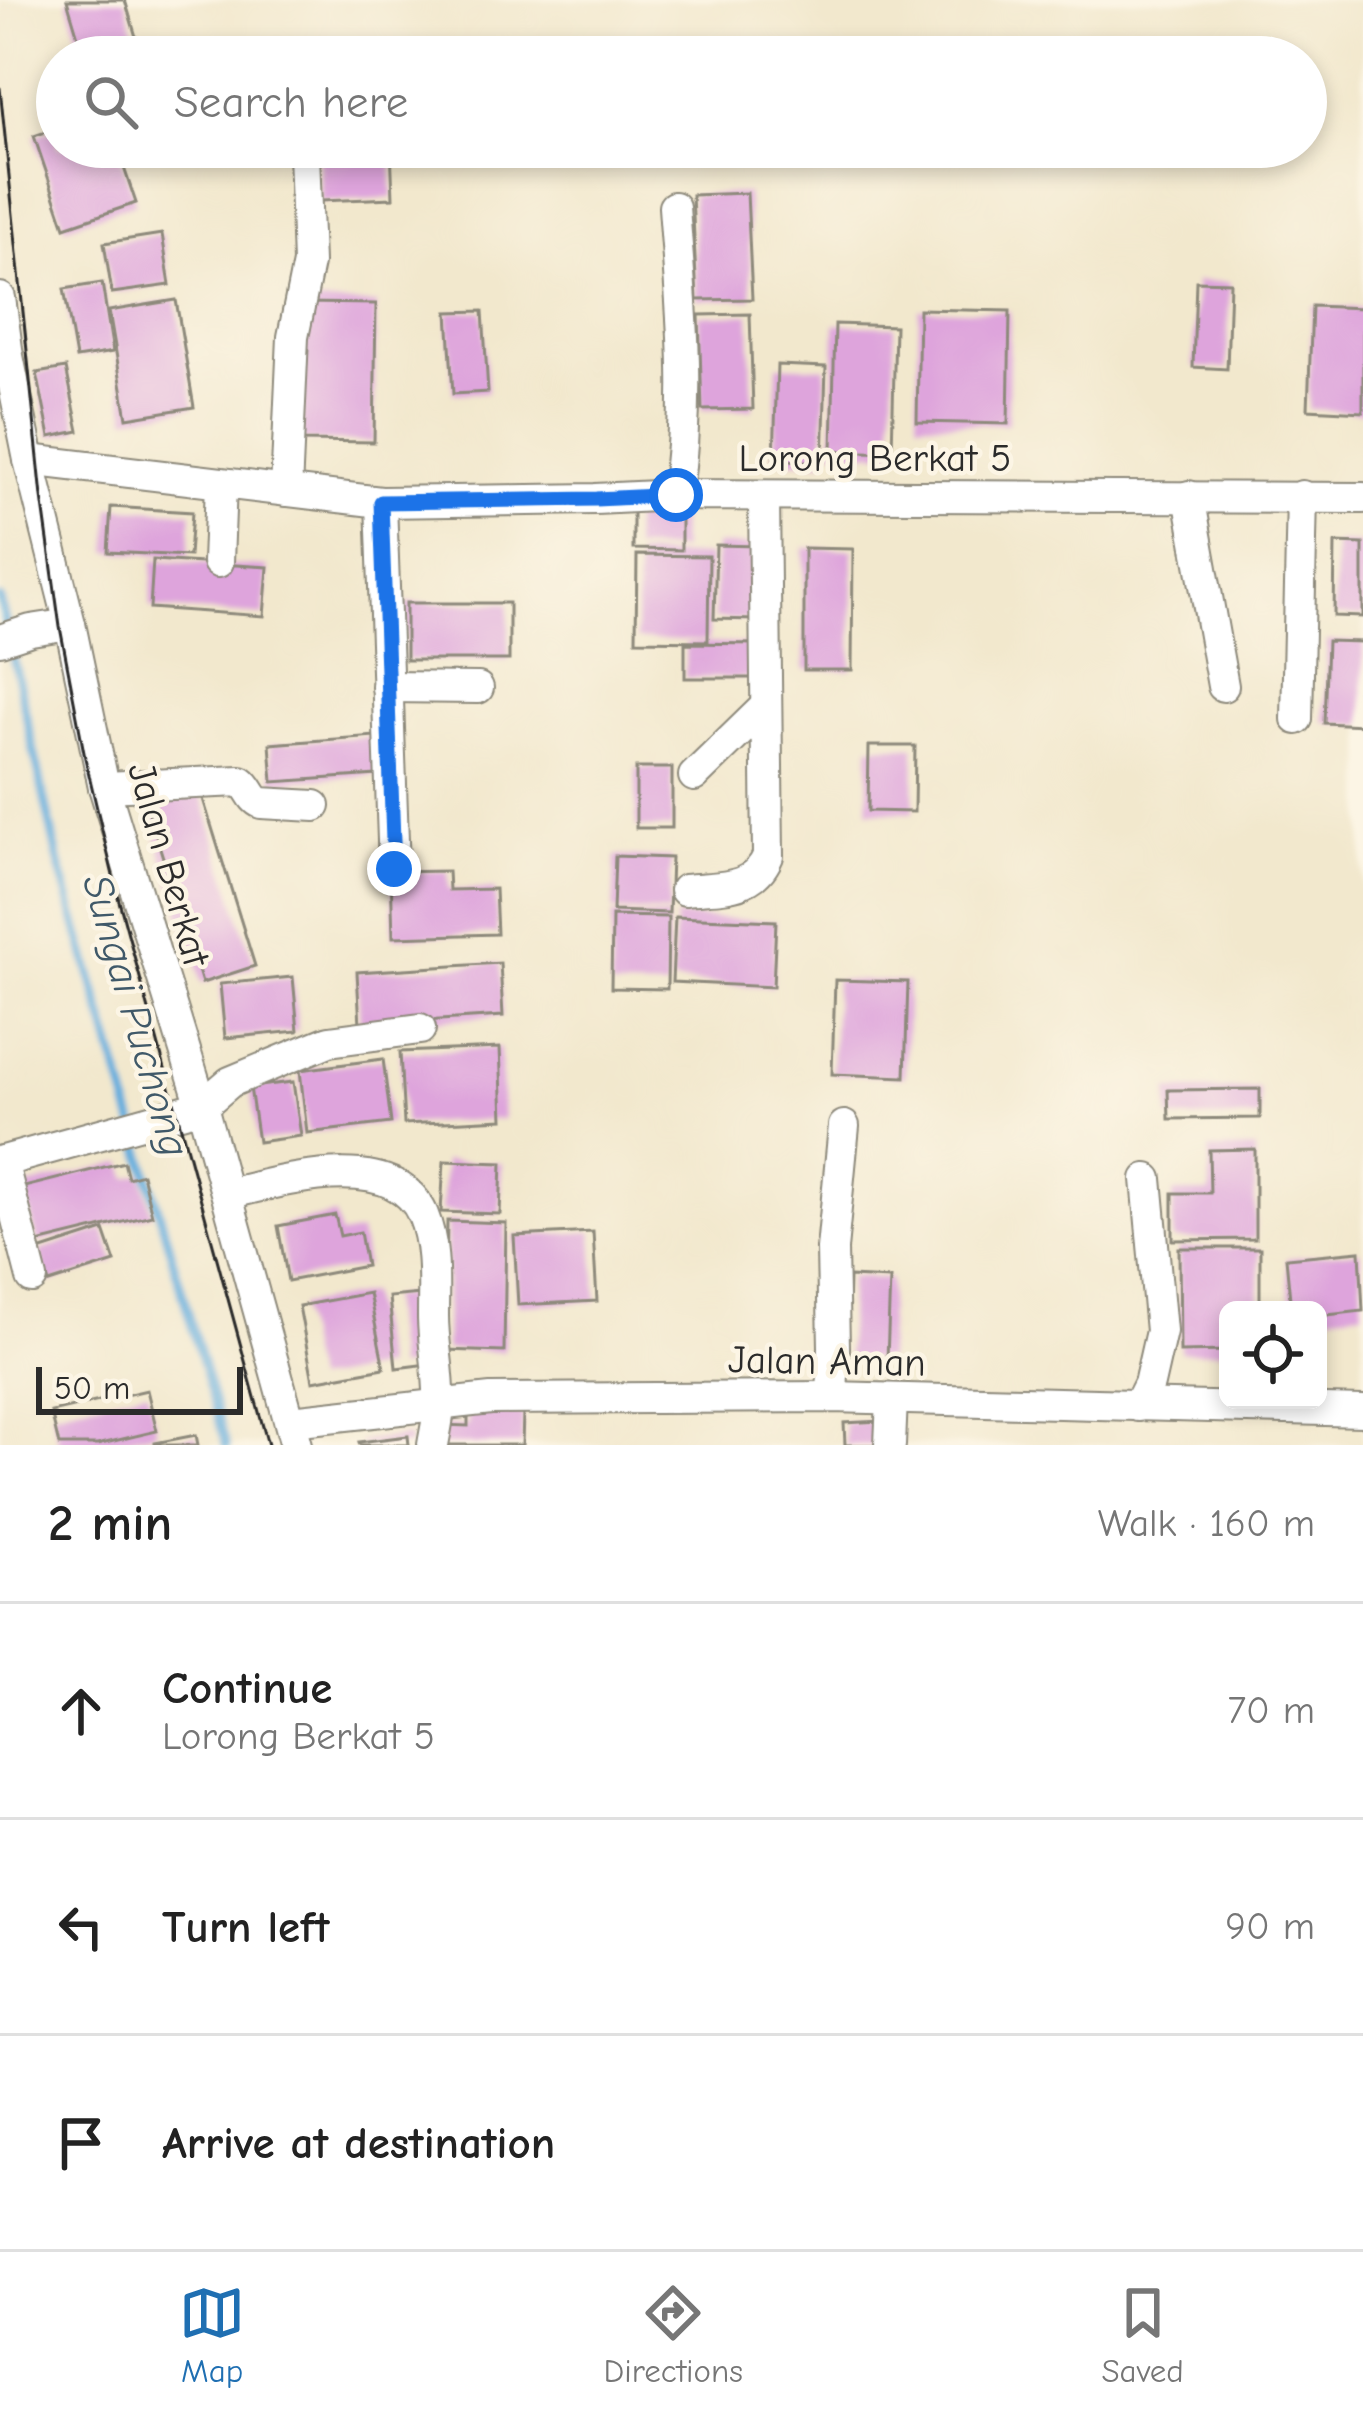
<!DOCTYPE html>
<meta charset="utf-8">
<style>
body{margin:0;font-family:"Comic Neue",sans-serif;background:#f2f2f2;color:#222}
.controls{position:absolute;right:36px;bottom:36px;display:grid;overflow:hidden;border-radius:18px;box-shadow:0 6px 18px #0003}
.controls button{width:108px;height:108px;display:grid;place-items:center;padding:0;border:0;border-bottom:3px solid #e0e0e0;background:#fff;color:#222;font:60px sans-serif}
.scale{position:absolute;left:36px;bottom:30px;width:207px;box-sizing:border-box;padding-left:12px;border:6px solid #2b2b2b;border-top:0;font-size:33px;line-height:42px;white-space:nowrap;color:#2b2b2b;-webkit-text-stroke:9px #fcf5e5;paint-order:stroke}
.stop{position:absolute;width:36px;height:36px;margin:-27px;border:9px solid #1a73e8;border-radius:50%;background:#fff}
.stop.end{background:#1a73e8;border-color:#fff;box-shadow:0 3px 12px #0008}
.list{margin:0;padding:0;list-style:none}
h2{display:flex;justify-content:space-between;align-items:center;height:156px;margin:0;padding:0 48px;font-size:51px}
h2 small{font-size:39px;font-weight:400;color:#767676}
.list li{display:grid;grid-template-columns:78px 1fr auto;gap:36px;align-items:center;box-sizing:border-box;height:216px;padding:0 48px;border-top:3px solid #e0e0e0}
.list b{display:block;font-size:45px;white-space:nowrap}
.list p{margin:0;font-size:39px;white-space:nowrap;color:#767676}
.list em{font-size:39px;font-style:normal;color:#767676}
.icon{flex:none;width:66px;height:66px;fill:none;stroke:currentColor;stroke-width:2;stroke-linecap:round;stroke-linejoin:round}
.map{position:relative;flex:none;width:1363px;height:1445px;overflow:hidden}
.search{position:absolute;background:#fff;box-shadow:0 6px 18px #0003;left:36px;right:36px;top:36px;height:132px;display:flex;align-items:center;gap:30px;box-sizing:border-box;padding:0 42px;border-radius:66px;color:#767676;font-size:45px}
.sheet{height:804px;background:#fff}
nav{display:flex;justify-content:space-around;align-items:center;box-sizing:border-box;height:168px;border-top:3px solid #e0e0e0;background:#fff;font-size:33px;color:#767676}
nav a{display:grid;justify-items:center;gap:6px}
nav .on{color:#1f6fb2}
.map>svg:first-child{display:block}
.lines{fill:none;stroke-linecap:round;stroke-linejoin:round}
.stream{stroke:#66aedd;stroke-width:9}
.building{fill:#dea4dc}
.minor-casing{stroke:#8e8a7c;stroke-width:34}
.minor{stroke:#fff;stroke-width:30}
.tram{stroke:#2b2b2b;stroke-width:3}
.route{stroke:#1a73e8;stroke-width:15}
.labels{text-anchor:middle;stroke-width:9;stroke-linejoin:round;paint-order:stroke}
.street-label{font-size:39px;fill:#2b2b2b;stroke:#fcf5e5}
.water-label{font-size:42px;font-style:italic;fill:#405969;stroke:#fcf5e5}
</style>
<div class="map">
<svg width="1363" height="1445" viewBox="0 0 1363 1445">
<rect width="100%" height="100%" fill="#fcf5e5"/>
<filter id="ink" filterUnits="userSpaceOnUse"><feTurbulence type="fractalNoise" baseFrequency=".00833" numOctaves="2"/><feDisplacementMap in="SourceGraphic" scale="24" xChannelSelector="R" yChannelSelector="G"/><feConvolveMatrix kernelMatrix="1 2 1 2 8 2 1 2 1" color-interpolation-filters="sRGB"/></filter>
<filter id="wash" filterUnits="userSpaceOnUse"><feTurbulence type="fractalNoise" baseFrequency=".004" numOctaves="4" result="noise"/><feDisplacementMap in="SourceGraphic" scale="48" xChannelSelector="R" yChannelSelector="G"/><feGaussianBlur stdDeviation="2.7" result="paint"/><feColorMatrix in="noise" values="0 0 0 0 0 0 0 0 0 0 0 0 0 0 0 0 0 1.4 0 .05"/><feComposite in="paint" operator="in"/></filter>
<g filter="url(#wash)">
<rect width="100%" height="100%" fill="#f2e8cd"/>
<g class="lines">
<path class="stream" d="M0,599L59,863L226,1445"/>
</g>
<g id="blocks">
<g class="building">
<path d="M67,0H125L142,57H84Z"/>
<path d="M57,128V147H117L136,203L65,227L34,136Z"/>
<path d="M318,147H391L393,198L321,201Z"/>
<path d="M747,193L752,299L697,300L692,195Z"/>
<path d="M162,234L170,285L112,293L104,243Z"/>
<path d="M1196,281L1230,282L1227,369L1193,367Z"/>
<path d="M102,283L113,352L76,358L64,289Z"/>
<path d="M176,300L194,407L127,418L109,311Z"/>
<path d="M303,303L376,304L374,442L302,441Z"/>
<path d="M1312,306L1363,308V412L1308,409Z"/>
<path d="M919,309L1010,311L1008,424L917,422Z"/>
<path d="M483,311L488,392L453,394L448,312Z"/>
<path d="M750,314L753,409L702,410L699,315Z"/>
<path d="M835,324L895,326L892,453L832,451Z"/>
<path d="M777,365L826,367L823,462L774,460Z"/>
<path d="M66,368L79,431L50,437L37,373Z"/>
<path d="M633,503H681V550L633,549Z"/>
<path d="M111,507L192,512L189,556L108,552Z"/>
<path d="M1335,543L1363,544V617L1334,616Z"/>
<path d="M716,545L758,546L757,620L714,619Z"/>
<path d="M804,548L853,549L852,670H804Z"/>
<path d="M637,555L709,556L708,641L636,640Z"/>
<path d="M153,560L268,567L264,616L150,608Z"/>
<rect x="406" y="603" width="103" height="57"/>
<path d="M1327,641L1363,642V725L1324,723Z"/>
<path d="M685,643L757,644V678H685Z"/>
<path d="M375,736L377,775L273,782L270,744Z"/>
<path d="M869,746H915L914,812L868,811Z"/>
<rect x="636" y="768" width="36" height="60"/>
<path d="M199,786L255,966L202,983L146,803Z"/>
<path d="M615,856L671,858L669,913L613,911Z"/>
<path d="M448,871L449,890L495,889L497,934L393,937L391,872Z"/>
<path d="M612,916L668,917L667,989L611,988Z"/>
<path d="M675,917L776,921L773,987L672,982Z"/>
<path d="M500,963L503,1016L360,1025L357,972Z"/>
<path d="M293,977L298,1031L225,1038L220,984Z"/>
<path d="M835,980L908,982L905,1077L832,1074Z"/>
<path d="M500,1048L503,1119L404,1124L400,1052Z"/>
<path d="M383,1059L391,1123L307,1133L300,1070Z"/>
<path d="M293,1082L301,1136L258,1142L250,1087Z"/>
<path d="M1260,1089V1118L1169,1119L1168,1090Z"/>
<path d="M1255,1149V1239L1173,1240V1193H1210L1209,1150Z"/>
<path d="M444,1161L502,1163L500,1214L441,1212Z"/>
<path d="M124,1162L128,1178L142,1174L152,1215L38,1243L24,1187Z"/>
<path d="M335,1215L340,1236L360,1232L366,1266L288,1281L278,1226Z"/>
<path d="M447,1221L506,1223L504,1352L445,1350Z"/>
<path d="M104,1230L115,1262L49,1283L39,1251Z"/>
<path d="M593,1232L597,1301L518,1305L514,1236Z"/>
<path d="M1179,1248H1260V1310H1228V1351L1180,1352Z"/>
<path d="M1360,1251L1363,1311L1318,1316V1310H1291L1286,1258Z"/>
<path d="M849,1277L890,1279L887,1359L847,1358Z"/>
<path d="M369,1293L384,1368L313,1381L299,1306Z"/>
<path d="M421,1294L428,1364L396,1368L389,1297Z"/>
<path d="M147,1390L157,1431L97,1445H59L51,1412Z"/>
<path d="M468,1411L523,1413L522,1445H440L441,1425L468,1426Z"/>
<path d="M881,1421L883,1445H845L844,1423Z"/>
<path d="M196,1435L198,1445H155V1443Z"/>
<path d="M408,1436L409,1445H360L359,1442Z"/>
</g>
</g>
</g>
<g filter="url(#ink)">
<use href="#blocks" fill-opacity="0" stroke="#8e8a7c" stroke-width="3"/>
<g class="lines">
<g class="minor-casing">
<g id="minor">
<path d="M674,207C681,303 692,399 676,495"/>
<path d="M0,298L8,356L29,460L70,624L104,787L202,1106L296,1445"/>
<path d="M29,460L381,502L595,499L676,495L1363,498"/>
<path d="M286,491L293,337L308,263L304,153"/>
<path d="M1189,496L1223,686"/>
<path d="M381,502L394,869"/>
<path d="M218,562L221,484"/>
<path d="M0,640L31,630L70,624"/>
<path d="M387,687L478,688"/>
<path d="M1297,719L1302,496"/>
<path d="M694,776L766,706"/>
<path d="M104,787L241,781C250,787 251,799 261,803L315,806"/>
<path d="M685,890C718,886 753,892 768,856L764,496"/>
<path d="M2,1161L32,1278"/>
<path d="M0,1162L202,1106L230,1082L329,1041L420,1029"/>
<path d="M227,1194C279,1182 394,1147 423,1215C436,1247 433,1282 433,1316C433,1346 441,1378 439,1408C438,1420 435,1433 433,1445"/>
<path d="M832,1397L834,1347L832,1249L844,1126"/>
<path d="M1138,1406L1149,1384L1161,1331L1147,1179"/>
<path d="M291,1421L491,1399L832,1397L1363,1411"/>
<path d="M890,1445L892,1399"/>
</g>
</g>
<use href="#minor" class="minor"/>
<path class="tram" d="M0,88L42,497L60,627L85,758L119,901L268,1445"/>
</g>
</g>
<g class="lines" filter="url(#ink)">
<path class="route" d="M394,869L381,502L596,499L676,495"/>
</g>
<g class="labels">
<g class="street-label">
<text x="875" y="471">Lorong Berkat 5</text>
<text transform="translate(170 864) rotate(74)" y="14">Jalan Berkat</text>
<text transform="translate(827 1360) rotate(1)" y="14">Jalan Aman</text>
</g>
<g class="water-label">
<text transform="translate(137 1015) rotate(74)" y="15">Sungai Puchong</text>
</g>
</g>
</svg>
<div class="controls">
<button><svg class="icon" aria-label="locate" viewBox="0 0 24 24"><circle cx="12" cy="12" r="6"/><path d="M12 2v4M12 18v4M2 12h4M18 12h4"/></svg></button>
</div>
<div class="scale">50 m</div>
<div class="stop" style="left:676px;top:495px"></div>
<div class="stop end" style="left:394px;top:869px"></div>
<div class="search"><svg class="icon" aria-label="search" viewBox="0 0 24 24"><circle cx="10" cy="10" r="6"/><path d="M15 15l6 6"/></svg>Search here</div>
</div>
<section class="sheet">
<h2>2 min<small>Walk · 160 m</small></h2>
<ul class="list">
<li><svg class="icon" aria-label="ahead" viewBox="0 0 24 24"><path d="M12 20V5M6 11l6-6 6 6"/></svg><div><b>Continue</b><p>Lorong Berkat 5</p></div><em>70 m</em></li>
<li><svg class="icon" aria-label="left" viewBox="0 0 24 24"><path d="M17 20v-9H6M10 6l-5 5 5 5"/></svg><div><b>Turn left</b></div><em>90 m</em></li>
<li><svg class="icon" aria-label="arrive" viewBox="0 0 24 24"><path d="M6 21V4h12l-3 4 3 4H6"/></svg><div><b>Arrive at destination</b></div></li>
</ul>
</section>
<nav>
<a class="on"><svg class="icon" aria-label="map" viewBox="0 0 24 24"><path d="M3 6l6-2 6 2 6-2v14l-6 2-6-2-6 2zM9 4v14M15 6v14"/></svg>Map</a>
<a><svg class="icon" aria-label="directions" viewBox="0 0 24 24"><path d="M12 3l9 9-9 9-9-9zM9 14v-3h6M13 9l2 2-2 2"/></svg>Directions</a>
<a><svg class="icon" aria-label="saved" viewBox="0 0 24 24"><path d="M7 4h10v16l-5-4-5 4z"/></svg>Saved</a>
</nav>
